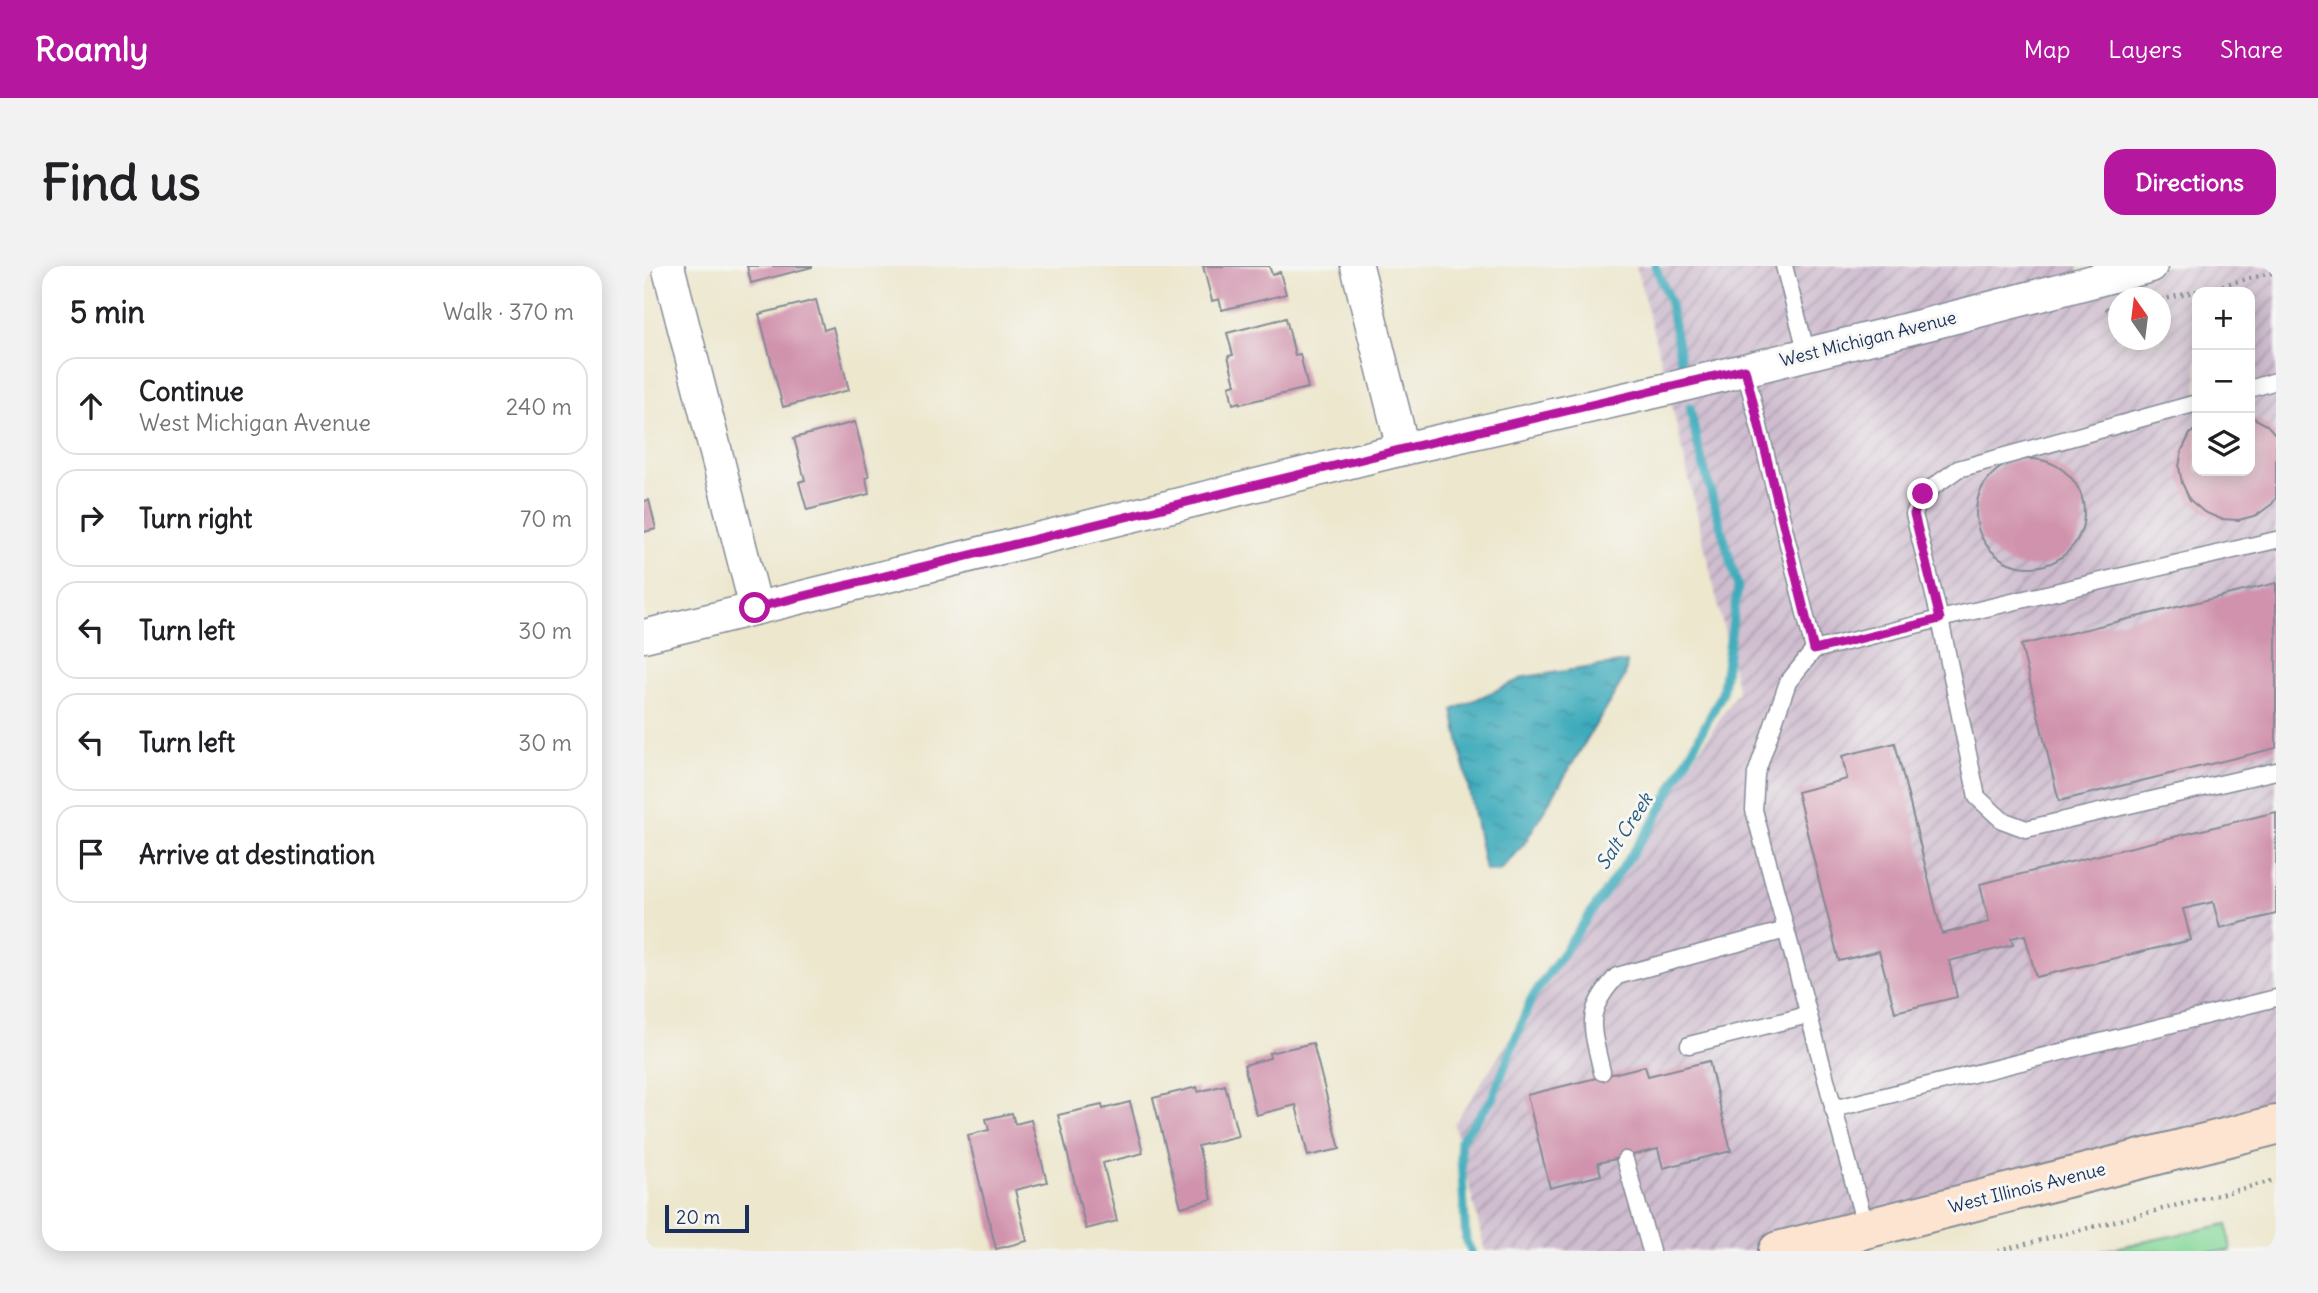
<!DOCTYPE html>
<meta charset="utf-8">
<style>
body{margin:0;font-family:Delius,sans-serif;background:#f2f2f2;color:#202124}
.controls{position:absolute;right:21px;top:21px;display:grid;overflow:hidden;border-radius:14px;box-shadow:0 4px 18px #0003}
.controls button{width:63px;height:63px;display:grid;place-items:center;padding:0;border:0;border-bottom:2px solid #e0e0e0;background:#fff;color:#202124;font:35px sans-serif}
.compass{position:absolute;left:1464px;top:21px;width:63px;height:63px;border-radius:50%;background:#fff;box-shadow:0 4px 18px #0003;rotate:346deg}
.scale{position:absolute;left:21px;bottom:18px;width:84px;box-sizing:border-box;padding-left:7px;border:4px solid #1b2f5e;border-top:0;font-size:19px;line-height:24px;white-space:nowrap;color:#1b2f5e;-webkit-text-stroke:5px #f6f6f2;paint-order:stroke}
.stop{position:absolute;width:21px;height:21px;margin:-16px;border:5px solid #b5179e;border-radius:50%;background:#fff}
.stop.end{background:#b5179e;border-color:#fff;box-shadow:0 2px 7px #0008}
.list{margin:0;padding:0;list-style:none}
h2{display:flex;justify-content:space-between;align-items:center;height:91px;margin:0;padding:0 28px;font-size:30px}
h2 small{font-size:23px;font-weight:400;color:#757577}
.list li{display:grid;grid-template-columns:46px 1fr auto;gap:21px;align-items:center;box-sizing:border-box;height:98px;margin:0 14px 14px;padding:0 14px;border:2px solid #e0e0e0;border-radius:21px}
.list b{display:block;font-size:26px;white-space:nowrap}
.list p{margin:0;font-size:23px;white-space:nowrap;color:#757577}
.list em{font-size:23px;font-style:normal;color:#757577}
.icon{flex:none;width:38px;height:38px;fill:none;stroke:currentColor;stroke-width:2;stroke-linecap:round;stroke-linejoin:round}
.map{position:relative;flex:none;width:1632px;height:985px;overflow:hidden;border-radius:21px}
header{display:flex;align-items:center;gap:42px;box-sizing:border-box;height:98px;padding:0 35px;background:#b5179e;color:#fff}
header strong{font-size:33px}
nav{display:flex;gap:38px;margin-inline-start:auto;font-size:24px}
.intro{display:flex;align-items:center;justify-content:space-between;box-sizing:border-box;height:168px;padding:0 42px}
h1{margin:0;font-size:49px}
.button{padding:18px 32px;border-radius:21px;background:#b5179e;color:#fff;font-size:24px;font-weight:700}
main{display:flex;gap:42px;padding:0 42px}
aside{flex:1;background:#fff;border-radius:21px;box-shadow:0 4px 18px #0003}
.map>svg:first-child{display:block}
.industrial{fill:url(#industrial-furrows);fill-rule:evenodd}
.park{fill:#86d899;stroke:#50847c;stroke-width:2}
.water{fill:url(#water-ripples);stroke:#2c6d8c;stroke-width:2}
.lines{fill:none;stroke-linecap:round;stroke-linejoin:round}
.stream{stroke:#3dabbb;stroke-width:9}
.building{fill:#d092ac}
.service-casing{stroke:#848b96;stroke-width:19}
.minor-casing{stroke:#848b96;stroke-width:35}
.secondary-casing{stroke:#848b96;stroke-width:42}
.path{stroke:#848b96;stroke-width:4.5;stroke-dasharray:2 5;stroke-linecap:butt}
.service{stroke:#fff;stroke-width:16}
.minor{stroke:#fff;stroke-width:32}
.secondary{stroke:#fde4d0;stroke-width:38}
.route{stroke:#b5179e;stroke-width:9}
.labels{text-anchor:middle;stroke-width:6;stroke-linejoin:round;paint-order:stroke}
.street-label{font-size:18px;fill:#1b2f5e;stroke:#f6f6f2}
.water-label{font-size:19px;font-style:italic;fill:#275a7f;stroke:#f6f6f2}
</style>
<header>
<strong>Roamly</strong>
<nav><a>Map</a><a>Layers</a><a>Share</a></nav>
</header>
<div class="intro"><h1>Find us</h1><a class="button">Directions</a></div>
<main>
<aside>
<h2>5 min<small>Walk · 370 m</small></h2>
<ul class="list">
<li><svg class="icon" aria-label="ahead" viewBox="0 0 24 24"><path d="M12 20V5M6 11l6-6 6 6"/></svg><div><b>Continue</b><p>West Michigan Avenue</p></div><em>240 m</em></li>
<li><svg class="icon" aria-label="right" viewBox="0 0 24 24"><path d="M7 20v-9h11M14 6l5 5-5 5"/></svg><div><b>Turn right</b></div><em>70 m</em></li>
<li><svg class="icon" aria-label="left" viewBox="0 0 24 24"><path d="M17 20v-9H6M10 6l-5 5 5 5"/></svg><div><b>Turn left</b></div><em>30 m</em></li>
<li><svg class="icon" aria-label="left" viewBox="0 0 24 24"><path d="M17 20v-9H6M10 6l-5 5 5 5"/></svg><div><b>Turn left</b></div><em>30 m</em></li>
<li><svg class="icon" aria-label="arrive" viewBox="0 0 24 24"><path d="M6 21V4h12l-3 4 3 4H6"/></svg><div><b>Arrive at destination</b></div></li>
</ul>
</aside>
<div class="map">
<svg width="1632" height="985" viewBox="0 0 1632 985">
<defs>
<pattern id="industrial-furrows" width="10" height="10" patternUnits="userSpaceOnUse" patternTransform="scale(1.75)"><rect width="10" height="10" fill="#cfbdcf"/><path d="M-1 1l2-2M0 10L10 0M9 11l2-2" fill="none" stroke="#a79aab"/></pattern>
<pattern id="water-ripples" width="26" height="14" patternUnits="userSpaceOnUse" patternTransform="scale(1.75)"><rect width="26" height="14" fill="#3dabbb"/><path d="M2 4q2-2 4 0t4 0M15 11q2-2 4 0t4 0" fill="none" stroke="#328c9b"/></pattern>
</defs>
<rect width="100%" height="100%" fill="#f6f6f2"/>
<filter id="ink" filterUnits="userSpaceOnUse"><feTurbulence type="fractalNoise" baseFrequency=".0143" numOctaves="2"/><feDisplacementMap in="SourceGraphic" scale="14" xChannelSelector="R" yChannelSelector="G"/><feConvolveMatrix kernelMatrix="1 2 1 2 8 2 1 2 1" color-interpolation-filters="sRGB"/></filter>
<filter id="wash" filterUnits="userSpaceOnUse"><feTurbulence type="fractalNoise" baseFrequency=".00686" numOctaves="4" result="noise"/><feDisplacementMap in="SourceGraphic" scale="28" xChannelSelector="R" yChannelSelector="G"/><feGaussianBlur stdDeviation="1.57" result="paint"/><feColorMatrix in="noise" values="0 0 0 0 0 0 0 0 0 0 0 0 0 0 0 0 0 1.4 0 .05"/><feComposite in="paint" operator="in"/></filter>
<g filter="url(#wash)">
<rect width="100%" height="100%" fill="#ede7ce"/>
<path class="industrial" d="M992,0H1433L1437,18L1507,0H1632V859L1134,985H841L810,858L1094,425L1024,123ZM1553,26H1606V205H1553ZM1475,32H1517V74H1475Z"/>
<path class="park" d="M1583,958L1587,985H1457Z"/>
<path class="water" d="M983,396L981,410L880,578L855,605L841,604L809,444L881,411Z"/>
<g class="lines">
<g class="stream">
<path d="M1011,0L1025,33L1037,95"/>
<path d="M827,985L822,975L816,875L848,833L887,733L1010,556L1078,428L1094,321L1053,177L1046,141"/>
</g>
</g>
<g id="blocks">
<g class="building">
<path d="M103,0H168V1L107,17Z"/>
<path d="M559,0H625L628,8L636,6L642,28L578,44L575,33L568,35Z"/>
<path d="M172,34L180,64L189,61L205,124L139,141L115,48Z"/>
<path d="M642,52L651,89L656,88L664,122L596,138V136L589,138L585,120L591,118L584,90L589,89L583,67Z"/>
<path d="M1606,150L1623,159L1632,169V232L1628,238L1613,249L1595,254L1577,253L1560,246L1546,234L1538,217L1535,201L1538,184L1546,168L1553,162V205H1606Z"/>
<path d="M211,156L225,211L222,212L225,228L163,244L155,216L161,214L150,172Z"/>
<circle cx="1386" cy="247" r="54"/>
<path d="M5,234L12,263L0,266V235Z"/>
<path d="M1632,317V482L1415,535L1377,379Z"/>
<path d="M1251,477L1298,668L1345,656L1336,618L1632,546V648L1576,662L1569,636L1539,643L1547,674L1392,711L1381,669L1367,672L1369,679L1305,695L1313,731L1251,746L1235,685L1195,695L1153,526L1203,513L1198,490Z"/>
<path d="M669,777L696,883L664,890L652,839L612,849L600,799L626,792L625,787Z"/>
<path d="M1065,795L1087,885L1019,902L1014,883L954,897L957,909L906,922L883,829L1001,800L1004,810Z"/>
<path d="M581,819L594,870L554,880L568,933L537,941L509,832L553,821L554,826Z"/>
<path d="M486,836L499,887L459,897L473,955L442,963L414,849L458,839L459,843Z"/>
<path d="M368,847L371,858L387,854L403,916L371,924L383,975L352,983L324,869L345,864L342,853Z"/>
</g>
</g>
</g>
<g filter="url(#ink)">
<use href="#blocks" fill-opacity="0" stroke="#848b96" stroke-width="2"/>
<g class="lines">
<g class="service-casing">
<g id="service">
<path d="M1140,0L1163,88"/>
<path d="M1101,103L1170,384"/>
<path d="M1606,123L1632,115"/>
<path d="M1553,137L1314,203L1279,228L1270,248L1296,353L1333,531L1358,554L1382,563L1632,505"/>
<path d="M1045,779L1164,749"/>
<path d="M958,806C948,761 939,747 973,710L1142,664"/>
<path d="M1189,843L1632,732"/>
<path d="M981,894L1007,985"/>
<path d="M1222,963L1110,544L1112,508L1144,416L1170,384L1296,353L1632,274"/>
</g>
</g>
<g class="minor-casing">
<g id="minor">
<path d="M24,0L112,342"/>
<path d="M713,0L759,183"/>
<path d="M0,370L759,183L1024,123L1296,55L1507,0"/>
</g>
</g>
<g class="secondary-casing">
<path id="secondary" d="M1134,985L1632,859"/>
</g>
<g class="path">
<path d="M1517,34L1632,6"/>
<path d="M1462,42L1467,45L1475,44"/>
<path d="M1354,985L1632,914"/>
</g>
<use href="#service" class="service"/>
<use href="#minor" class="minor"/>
<use href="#secondary" class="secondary"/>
</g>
</g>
<g class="lines" filter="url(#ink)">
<path class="route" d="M111,342L759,183L1101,103L1170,384L1296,353L1270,248L1279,228"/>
</g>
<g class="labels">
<g class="street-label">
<text transform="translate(1224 73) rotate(-14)" y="6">West Michigan Avenue</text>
<text transform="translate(1383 922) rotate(-14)" y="6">West Illinois Avenue</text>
</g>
<g class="water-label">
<text transform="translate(980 565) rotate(-57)" y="7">Salt Creek</text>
</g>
</g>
</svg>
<div class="controls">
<button>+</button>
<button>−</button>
<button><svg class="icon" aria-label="layers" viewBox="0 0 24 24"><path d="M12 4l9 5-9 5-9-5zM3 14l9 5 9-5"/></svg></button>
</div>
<svg class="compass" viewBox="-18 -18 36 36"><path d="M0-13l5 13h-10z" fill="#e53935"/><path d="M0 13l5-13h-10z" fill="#757577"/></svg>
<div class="scale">20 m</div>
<div class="stop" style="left:111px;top:342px"></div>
<div class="stop end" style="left:1279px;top:228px"></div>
</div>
</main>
